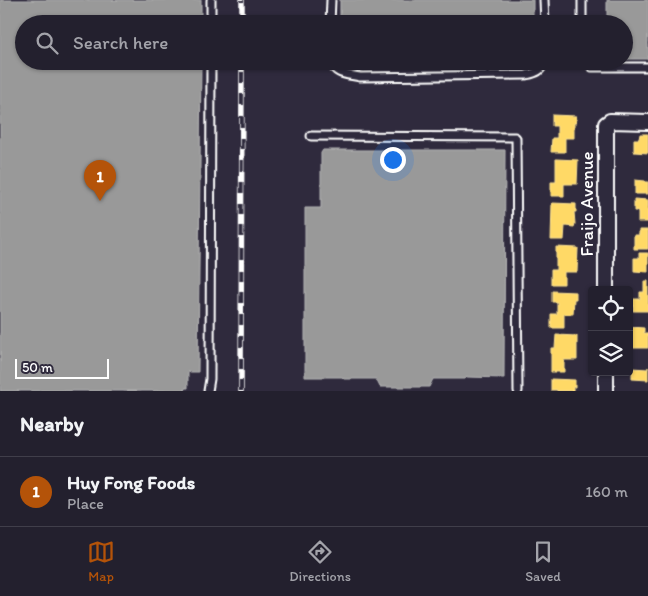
<!DOCTYPE html>
<style>
body{margin:0;font-family:Itim,sans-serif;background:#2f2d3a;color:#f1f3f6}
.controls{position:absolute;right:15px;bottom:15px;display:grid;overflow:hidden;border-radius:5px;box-shadow:0 1px 4px #0004}
.controls button{width:45px;height:45px;display:grid;place-items:center;padding:0;border:0;border-bottom:1px solid #403e4a;background:#23202e;color:#f1f3f6;font:25px sans-serif}
.scale{position:absolute;left:15px;bottom:12px;width:94px;box-sizing:border-box;padding-left:5px;border:2px solid #fff;border-top:0;font-size:14px;line-height:18px;white-space:nowrap;color:#fff;-webkit-text-stroke:4px #2f2a3d;paint-order:stroke}
.you{position:absolute;left:392px;top:159px;width:18px;height:18px;margin:-12px;border:4px solid #fff;border-radius:50%;background:#1a73e8;box-shadow:0 0 0 8px #1a73e833}
.badge{display:grid;place-items:center;width:32px;height:32px;border-radius:50%;background:#b45309;color:#fff;font-size:16px;font-weight:700}
.pin{position:absolute;translate:-50% -41px;filter:drop-shadow(0 1px 2px #0008)}
.pin::after{content:'';position:absolute;top:26px;width:18px;height:15px;background:inherit;clip-path:polygon(0 0,100% 0,50% 100%)}
.list{margin:0;padding:0;list-style:none}
h2{display:flex;justify-content:space-between;align-items:center;height:65px;margin:0;padding:0 20px;font-size:21px}
h2 small{font-size:16px;font-weight:400;color:#a3a3aa}
.list li{display:grid;grid-template-columns:32px 1fr auto;gap:15px;align-items:center;box-sizing:border-box;height:70px;padding:0 20px;border-top:1px solid #403e4a}
.list b{display:block;font-size:19px;white-space:nowrap}
.list p{margin:0;font-size:16px;white-space:nowrap;color:#a3a3aa}
.list em{font-size:16px;font-style:normal;color:#a3a3aa}
.icon{flex:none;width:28px;height:28px;fill:none;stroke:currentColor;stroke-width:2;stroke-linecap:round;stroke-linejoin:round}
.map{position:relative;flex:none;width:648px;height:391px;overflow:hidden}
.search{position:absolute;background:#23202e;box-shadow:0 1px 4px #0004;left:15px;right:15px;top:15px;height:55px;display:flex;align-items:center;gap:12px;box-sizing:border-box;padding:0 18px;border-radius:28px;color:#a3a3aa;font-size:19px}
.sheet{height:135px;background:#23202e}
nav{display:flex;justify-content:space-around;align-items:center;box-sizing:border-box;height:70px;border-top:1px solid #403e4a;background:#23202e;font-size:14px;color:#a3a3aa}
nav a{display:grid;justify-items:center;gap:2px}
nav .on{color:#b45309}
.map>svg:first-child{display:block}
.homes{fill:#ffd966;stroke:#ffe494}
.industry{fill:#999;stroke:#b8b8b8}
.lines{fill:none;stroke-linecap:round;stroke-linejoin:round}
.lane-casing{stroke:#fff;stroke-width:11}
.street-casing{stroke:#fff;stroke-width:18}
.lane{stroke:#2f2a3d;stroke-width:7}
.street{stroke:#2f2a3d;stroke-width:14}
.rail-casing{stroke:#fff;stroke-width:5.5}
.rail{stroke:#2f2a3d;stroke-width:4;stroke-dasharray:11;stroke-linecap:butt}
.labels{text-anchor:middle;stroke-width:5;stroke-linejoin:round;paint-order:stroke}
.street-label{font-size:18px;fill:#fff;stroke:#2f2a3d}
</style>
<div class="map">
<svg width="648" height="391" viewBox="0 0 648 391">
<rect width="100%" height="100%" fill="#2f2a3d"/>
<filter id="ink" filterUnits="userSpaceOnUse"><feTurbulence type="fractalNoise" baseFrequency=".02" numOctaves="2"/><feDisplacementMap in="SourceGraphic" scale="10" xChannelSelector="R" yChannelSelector="G"/><feConvolveMatrix kernelMatrix="1 2 1 2 8 2 1 2 1" color-interpolation-filters="sRGB"/></filter>
<g filter="url(#ink)">
<g class="homes">
<path d="M552,115L576,116V123H574V138H565V152H551L552,138H557V126H552Z"/>
<path d="M640,134H648V153L634,152V139H639Z"/>
<path d="M556,159L578,160L577,184H564V196H551V182H556Z"/>
<path d="M635,180L645,181V182H648V194H635Z"/>
<path d="M634,199L648,200V222H638V211H634Z"/>
<path d="M552,203L576,204V212H574L575,224L574,227L565,226L564,240H551Z"/>
<path d="M639,230H648V249H634V235H639Z"/>
<path d="M556,247L578,248L577,272H564V284H551V270H556Z"/>
<path d="M639,253H648V272L634,271V258H639Z"/>
<path d="M644,281H648V311H633V299H640V292H644Z"/>
<path d="M552,291L576,292V299H574L573,314H564V328H551V314H557V302H552Z"/>
<path d="M630,327L644,328V333H648V348H629Z"/>
<path d="M556,335L577,336V360H564V372H551V348H555Z"/>
<path d="M648,367V380L632,379V368L648,369Z"/>
<path d="M551,379L575,380V387H573V391H557V390H551Z"/>
</g>
<g class="industry">
<path d="M0,0H201V24H24V61H201L198,372H188V388H185V391H0Z"/>
<rect x="340" y="0" width="193" height="24"/>
<path d="M607,0H648V59H624V24H607Z"/>
<path d="M323,150H505L504,378L467,377L465,379H433L429,387H380L376,379H344L342,377H305V208H321V153Z"/>
</g>
<g class="lines">
<g class="lane-casing">
<g id="lane">
<path d="M544,0L545,24"/>
<path d="M211,24V0"/>
<path d="M330,24L331,0"/>
<path d="M582,24V0"/>
<path d="M330,61C336,76 346,74 360,77L526,75C535,73 542,72 544,61"/>
<path d="M585,61L592,67H648"/>
<path d="M311,136L515,137L516,138L518,391"/>
<path d="M208,391L210,379L211,61"/>
</g>
</g>
<g class="street-casing">
<g id="street">
<path d="M606,290V124L610,121L648,122"/>
<path d="M606,372V391"/>
</g>
</g>
<use href="#lane" class="lane"/>
<use href="#street" class="street"/>
<g class="rail-casing">
<g id="rail">
<path d="M242,24V0"/>
<path d="M241,391L242,61"/>
</g>
</g>
<use href="#rail" class="rail"/>
</g>
</g>
<g class="labels">
<g class="street-label">
<text transform="translate(587 204) rotate(-90)" y="6">Fraijo Avenue</text>
</g>
</g>
</svg>
<div class="controls">
<button><svg class="icon" aria-label="locate" viewBox="0 0 24 24"><circle cx="12" cy="12" r="6"/><path d="M12 2v4M12 18v4M2 12h4M18 12h4"/></svg></button>
<button><svg class="icon" aria-label="layers" viewBox="0 0 24 24"><path d="M12 4l9 5-9 5-9-5zM3 14l9 5 9-5"/></svg></button>
</div>
<div class="scale">50 m</div>
<div class="you"></div>
<div class="pin badge" style="left:100px;top:201px">1</div>
<div class="search"><svg class="icon" aria-label="search" viewBox="0 0 24 24"><circle cx="10" cy="10" r="6"/><path d="M15 15l6 6"/></svg>Search here</div>
</div>
<section class="sheet">
<h2>Nearby<small></small></h2>
<ul class="list">
<li><span class="badge">1</span><div><b>Huy Fong Foods</b><p>Place</p></div><em>160 m</em></li>
</ul>
</section>
<nav>
<a class="on"><svg class="icon" aria-label="map" viewBox="0 0 24 24"><path d="M3 6l6-2 6 2 6-2v14l-6 2-6-2-6 2zM9 4v14M15 6v14"/></svg>Map</a>
<a><svg class="icon" aria-label="directions" viewBox="0 0 24 24"><path d="M12 3l9 9-9 9-9-9zM9 14v-3h6M13 9l2 2-2 2"/></svg>Directions</a>
<a><svg class="icon" aria-label="saved" viewBox="0 0 24 24"><path d="M7 4h10v16l-5-4-5 4z"/></svg>Saved</a>
</nav>
